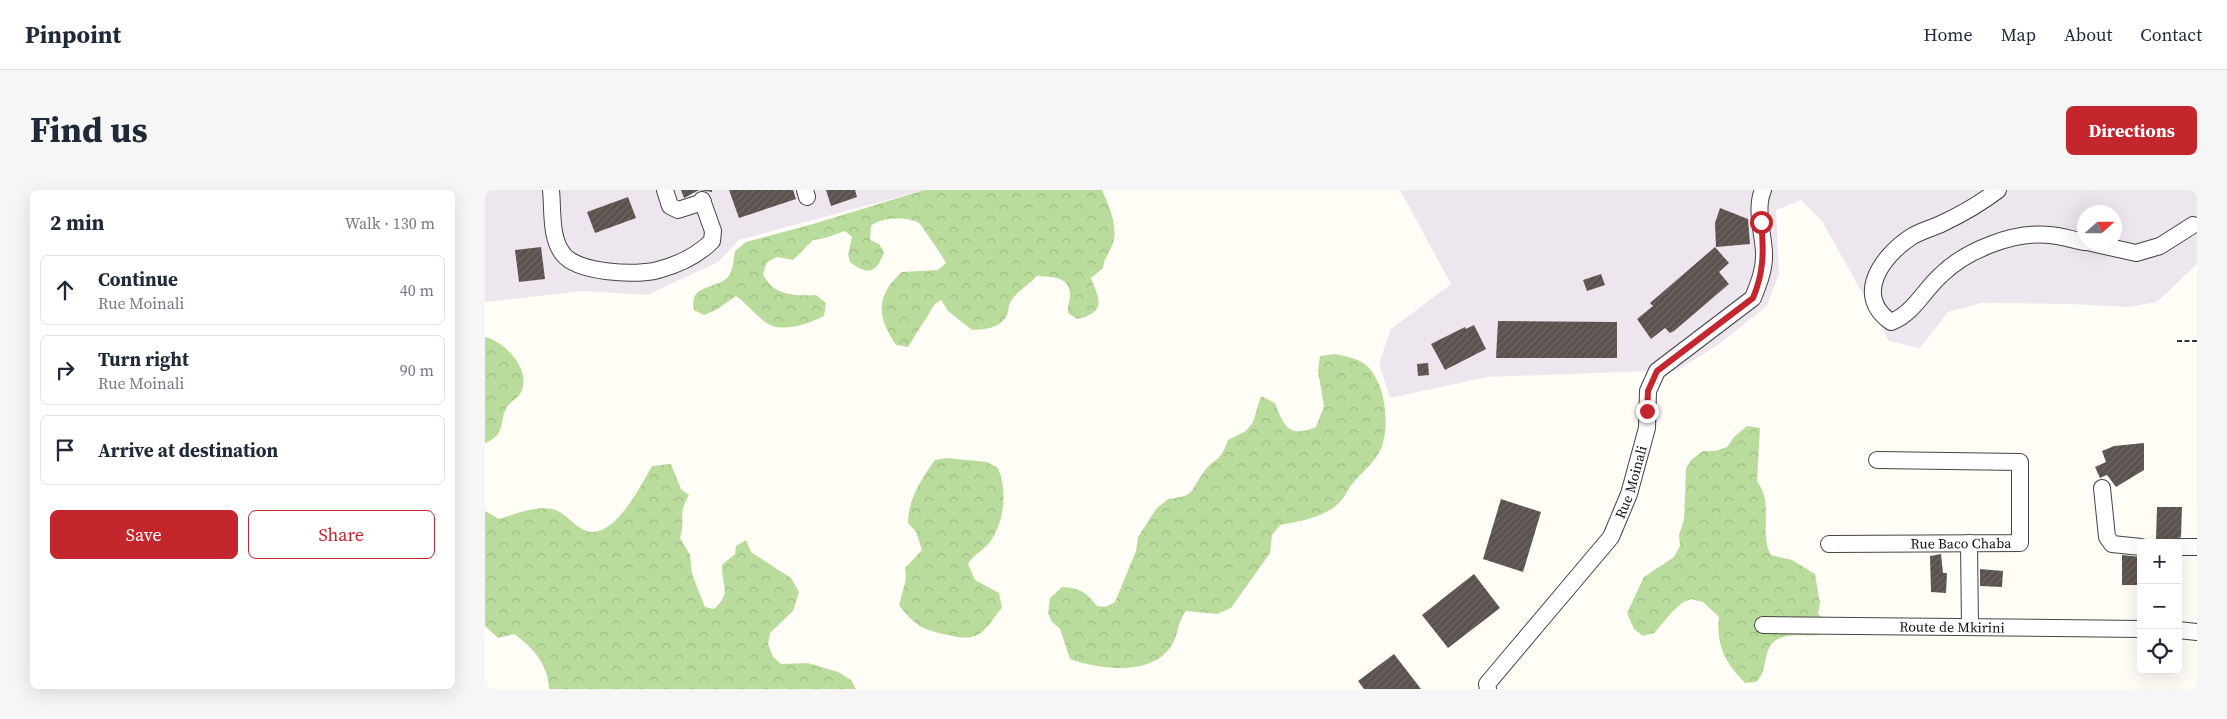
<!DOCTYPE html>
<meta charset="utf-8">
<style>
body{margin:0;font-family:"Source Serif 4",serif;background:#f6f6f7;color:#1f2937}
.controls{position:absolute;right:15px;bottom:15px;display:grid;overflow:hidden;border-radius:8px;box-shadow:0 5px 20px #0002}
.controls button{width:45px;height:45px;display:grid;place-items:center;padding:0;border:0;border-bottom:1px solid #e0e1e3;background:#fff;color:#1f2937;font:25px sans-serif}
.compass{position:absolute;left:1592px;top:15px;width:45px;height:45px;border-radius:50%;background:#fff;box-shadow:0 5px 20px #0002;rotate:69deg}
.stop{position:absolute;width:15px;height:15px;margin:-11px;border:4px solid #c4262e;border-radius:50%;background:#fff}
.stop.end{background:#c4262e;border-color:#fff;box-shadow:0 1px 5px #0008}
.list{margin:0;padding:0;list-style:none}
h2{display:flex;justify-content:space-between;align-items:center;height:65px;margin:0;padding:0 20px;font-size:21px}
h2 small{font-size:16px;font-weight:400;color:#747a83}
.list li{display:grid;grid-template-columns:32px 1fr auto;gap:15px;align-items:center;box-sizing:border-box;height:70px;margin:0 10px 10px;padding:0 10px;border:1px solid #e0e1e3;border-radius:8px}
.list b{display:block;font-size:19px;white-space:nowrap}
.list p{margin:0;font-size:16px;white-space:nowrap;color:#747a83}
.list em{font-size:16px;font-style:normal;color:#747a83}
.actions{display:flex;gap:10px;padding:15px 20px}
.actions a{flex:1;padding:11px 0;border:1px solid #c4262e;border-radius:8px;text-align:center;font-size:18px;color:#c4262e}
.actions .main{background:#c4262e;color:#fff}
.icon{flex:none;width:28px;height:28px;fill:none;stroke:currentColor;stroke-width:2;stroke-linecap:round;stroke-linejoin:round}
.map{position:relative;flex:none;width:1712px;height:499px;overflow:hidden;border-radius:8px}
header{display:flex;align-items:center;gap:30px;box-sizing:border-box;height:70px;padding:0 25px;background:#fff;border-bottom:1px solid #e0e1e3}
header strong{font-size:24px}
nav{display:flex;gap:28px;margin-inline-start:auto;font-size:18px}
.intro{display:flex;align-items:center;justify-content:space-between;box-sizing:border-box;height:120px;padding:0 30px}
h1{margin:0;font-size:35px}
.button{padding:12px 22px;border-radius:8px;background:#c4262e;color:#fff;font-size:18px;font-weight:700}
main{display:flex;gap:30px;padding:0 30px}
aside{flex:1;background:#fff;border-radius:8px;box-shadow:0 5px 20px #0002}
.map>svg:first-child{display:block}
.industrial{fill:#eee6ef;fill-rule:evenodd}
.forest{fill:url(#forest-crowns)}
.building{fill:url(#building-hatch)}
.lines{fill:none;stroke-linecap:round;stroke-linejoin:round}
.minor-casing{stroke:#444;stroke-width:18}
.path{stroke:#333;stroke-width:2;stroke-dasharray:5 2.5;stroke-linecap:butt}
.minor{stroke:#fff;stroke-width:16}
.route{stroke:#c4262e;stroke-width:6}
.labels{text-anchor:middle;stroke-width:5;stroke-linejoin:round;paint-order:stroke}
.street-label{font-size:14px;fill:#111;stroke:#fff}
</style>
<header>
<strong>Pinpoint</strong>
<nav><a>Home</a><a>Map</a><a>About</a><a>Contact</a></nav>
</header>
<div class="intro"><h1>Find us</h1><a class="button">Directions</a></div>
<main>
<aside>
<h2>2 min<small>Walk · 130 m</small></h2>
<ul class="list">
<li><svg class="icon" aria-label="ahead" viewBox="0 0 24 24"><path d="M12 20V5M6 11l6-6 6 6"/></svg><div><b>Continue</b><p>Rue Moinali</p></div><em>40 m</em></li>
<li><svg class="icon" aria-label="right" viewBox="0 0 24 24"><path d="M7 20v-9h11M14 6l5 5-5 5"/></svg><div><b>Turn right</b><p>Rue Moinali</p></div><em>90 m</em></li>
<li><svg class="icon" aria-label="arrive" viewBox="0 0 24 24"><path d="M6 21V4h12l-3 4 3 4H6"/></svg><div><b>Arrive at destination</b></div></li>
</ul>
<div class="actions"><a class="main">Save</a><a>Share</a></div>
</aside>
<div class="map">
<svg width="1712" height="499" viewBox="0 0 1712 499">
<defs>
<pattern id="forest-crowns" width="20" height="18" patternUnits="userSpaceOnUse" patternTransform="scale(1.25)"><rect width="20" height="18" fill="#b9dc9c"/><path d="M2 6a3 3 0 1 1 6 0M12 15a3 3 0 1 1 6 0" fill="none" stroke="#9ebc85"/></pattern>
<pattern id="building-hatch" width="6" height="6" patternUnits="userSpaceOnUse" patternTransform="scale(1.25)"><rect width="6" height="6" fill="#5a524d"/><path d="M-1 1l2-2M0 6l6-6M5 7l2-2" fill="none" stroke="#6d6662"/></pattern>
</defs>
<rect width="100%" height="100%" fill="#fffdf5"/>
<g class="industrial">
<path d="M0,0H439L254,50L233,72L162,105L98,101L0,112Z"/>
<path d="M915,0H1712V74L1672,112L1643,117L1586,114L1496,113L1463,122L1435,158L1404,151L1337,31L1316,10L1291,20L1294,84L1282,116L1234,154L1193,180L1002,187L905,208L894,173L906,139L966,94ZM1600,22H1630V52H1600Z"/>
</g>
<g class="forest">
<path d="M439,0H617C624,16 633,36 628,53C625,62 619,68 618,78L606,88C613,108 624,121 592,129L583,123C582,115 586,110 585,103C584,86 565,87 552,86C544,95 532,101 526,111C523,116 524,120 522,125C515,139 500,139 487,140L463,121L456,110L450,114L423,157L411,155C391,126 391,105 417,82L453,80L461,73C460,70 437,36 435,34C425,26 395,27 386,36L385,50L394,54L399,62C392,83 383,86 365,72L363,65L367,47L360,41L340,48L328,50L308,70L292,67L282,72L278,84C288,106 310,106 331,105L341,113L339,126C325,133 301,142 285,135C276,131 261,113 251,106L231,120L219,125L209,120C204,94 228,100 242,88C249,81 248,70 250,61L261,52L328,34Z"/>
<path d="M0,147C20,151 47,181 36,202C33,209 24,212 21,219C14,233 21,245 0,253Z"/>
<path d="M849,164C860,166 872,168 881,175C901,192 906,239 895,261C888,274 877,282 868,293C863,299 860,307 855,312C839,328 815,331 795,335L787,345L785,363L746,418L732,424L701,421C692,433 694,441 688,453C670,487 615,480 585,469L575,439L567,432L563,423L565,408L577,397C595,398 601,402 612,416L620,417L630,412L651,361L653,347L671,319L683,309C711,306 704,302 718,283C729,267 735,274 743,250L761,241L768,232L776,206L790,213C799,237 804,248 831,237L839,216L833,181L835,166Z"/>
<path d="M1262,236L1275,238L1272,291C1290,316 1273,341 1286,365L1307,370L1330,384L1335,413L1333,424L1339,429V441L1335,445C1311,447 1286,439 1281,468C1278,479 1279,484 1271,492L1260,493C1240,472 1231,456 1234,427L1218,412L1206,409L1197,413L1187,422L1169,443L1158,446L1149,439L1142,423L1159,387L1189,367L1195,356L1194,345L1199,330L1201,279L1206,270L1218,261H1230L1242,257L1249,247Z"/>
<path d="M461,268L502,272L513,278C522,299 520,328 507,349C501,359 489,364 483,374L490,390L514,403L517,418C510,425 503,439 494,444C486,449 478,448 468,446C440,440 432,439 414,415L421,389L420,378L437,360L431,342L423,333C423,310 436,289 450,270Z"/>
<path d="M186,274L196,299L204,305C192,325 201,329 195,348L205,365L207,384L220,417L229,419C248,402 236,395 237,375L250,364L251,356L261,350L266,362L306,388L314,402L308,421L285,443L283,454L288,467L296,474L323,473L353,482L366,490L371,499H64C64,476 48,457 29,444L13,448L0,436V321L14,329C31,324 48,316 67,319C79,321 88,335 99,340C128,353 156,295 167,276Z"/>
</g>
<g class="building">
<path d="M196,0H227V2L214,0L199,8Z"/>
<path d="M244,0H308L311,9L254,28Z"/>
<path d="M341,0H370L372,7L346,16Z"/>
<path d="M143,7L151,28L110,43L102,22Z"/>
<path d="M1235,18L1263,29L1265,54L1231,57L1230,33Z"/>
<path d="M56,57L60,89L34,92L30,60Z"/>
<path d="M1230,57L1244,73L1234,82L1244,94L1189,141L1185,143L1180,138L1166,149L1152,129L1168,116L1165,113Z"/>
<path d="M1116,84L1120,95L1102,101L1098,90Z"/>
<path d="M1013,131L1132,132V168H1011Z"/>
<path d="M989,135L1001,159L960,180L946,154L980,137L981,139Z"/>
<path d="M943,173L944,185L933,186L932,174Z"/>
<path d="M1659,253V280L1631,297L1622,285L1615,288L1610,277L1621,272L1617,261L1629,256Z"/>
<path d="M1016,309L1056,322L1038,382L998,369Z"/>
<path d="M1672,317H1697L1696,347L1685,351H1671Z"/>
<path d="M1456,364L1458,383H1462L1461,403L1446,402L1445,366Z"/>
<path d="M1637,365L1656,367V395H1637Z"/>
<path d="M1495,379L1518,381L1517,397L1495,396Z"/>
<path d="M989,384L1015,418L963,458L937,425Z"/>
<path d="M909,464L936,499H879L873,491Z"/>
</g>
<g class="lines">
<g class="minor-casing">
<g id="minor">
<path d="M66,0C68,19 65,48 78,64C92,83 152,86 173,80C192,75 213,65 227,51L228,41L217,10"/>
<path d="M180,0L185,16L193,20L218,12"/>
<path d="M320,0L322,7"/>
<path d="M1513,0C1496,13 1477,24 1458,33C1448,38 1435,41 1426,47C1397,66 1368,106 1406,132C1428,124 1439,100 1456,85C1481,60 1530,41 1565,45C1577,46 1588,50 1600,52"/>
<path d="M1602,52L1651,63L1675,56L1708,35"/>
<path d="M1617,298L1622,347L1627,354L1656,357"/>
<path d="M1484,353L1485,437"/>
<path id="s1" d="M1344,354L1535,353V272L1392,270"/>
<path d="M1693,357H1712"/>
<path id="s2" d="M1278,435L1656,439"/>
<path d="M1693,440L1712,442"/>
<path id="s3" d="M1003,499L1002,494L1126,347L1144,304L1162,238L1163,201L1172,181L1268,108C1274,93 1280,78 1279,62C1278,43 1270,18 1278,0"/>
</g>
</g>
<path class="path" d="M1692,151H1712"/>
<use href="#minor" class="minor"/>
</g>
<g class="lines">
<path class="route" d="M1162,221L1163,201L1172,181L1268,108C1279,82 1279,60 1276,32"/>
</g>
<g class="labels">
<g class="street-label">
<text dy="5" stroke="none"><textPath href="#s3" startOffset="256">Rue Moinali</textPath></text>
<text dy="5" stroke="none"><textPath href="#s1" startOffset="132">Rue Baco Chaba</textPath></text>
<text dy="5" stroke="none"><textPath href="#s2" startOffset="189">Route de Mkirini</textPath></text>
</g>
</g>
</svg>
<div class="controls">
<button>+</button>
<button>−</button>
<button><svg class="icon" aria-label="locate" viewBox="0 0 24 24"><circle cx="12" cy="12" r="6"/><path d="M12 2v4M12 18v4M2 12h4M18 12h4"/></svg></button>
</div>
<svg class="compass" viewBox="-18 -18 36 36"><path d="M0-13l5 13h-10z" fill="#e53935"/><path d="M0 13l5-13h-10z" fill="#747a83"/></svg>
<div class="stop" style="left:1276px;top:32px"></div>
<div class="stop end" style="left:1162px;top:221px"></div>
</div>
</main>
